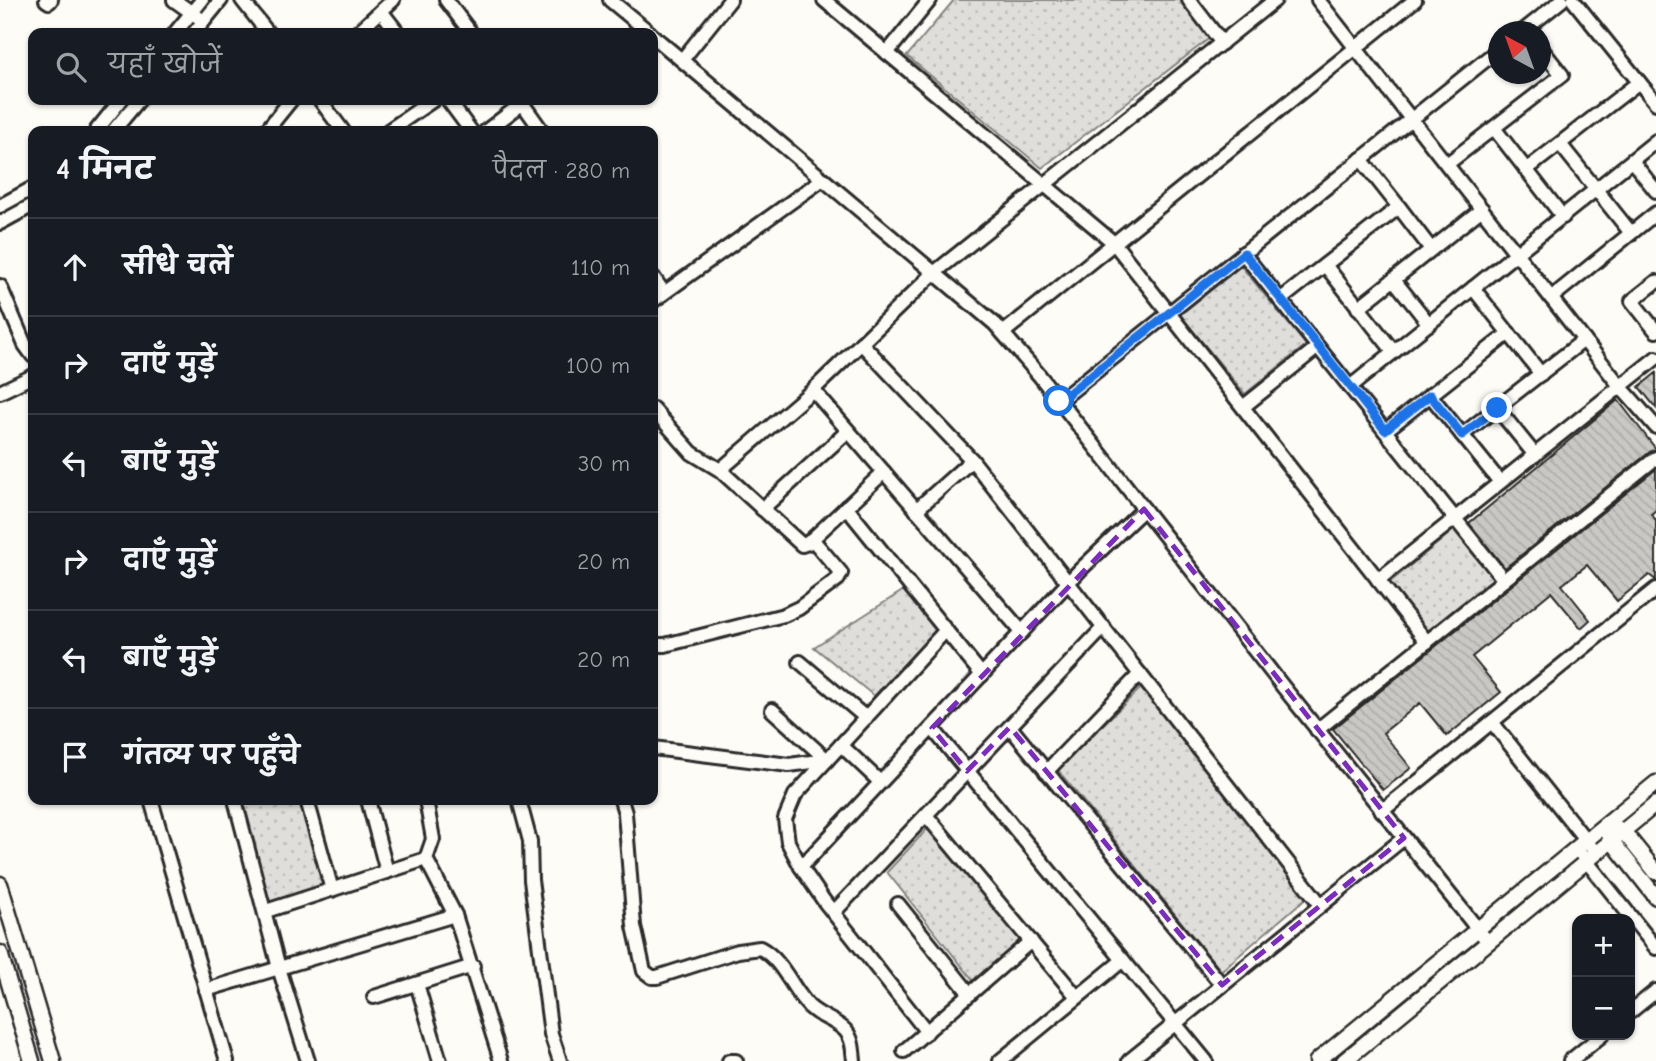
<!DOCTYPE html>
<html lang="hi">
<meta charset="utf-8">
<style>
body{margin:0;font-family:"Comic Neue","Playpen Sans Deva",sans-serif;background:#20242c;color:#f1f3f6}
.controls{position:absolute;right:21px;bottom:21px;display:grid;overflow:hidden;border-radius:14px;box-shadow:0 2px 5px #0004}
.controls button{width:63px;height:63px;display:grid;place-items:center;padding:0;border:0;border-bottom:2px solid #363941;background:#171b24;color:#f1f3f6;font:35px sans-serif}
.compass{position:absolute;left:1488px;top:21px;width:63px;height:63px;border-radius:50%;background:#171b24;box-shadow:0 2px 5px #0004;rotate:319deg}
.stop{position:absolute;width:21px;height:21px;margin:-16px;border:5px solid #1a73e8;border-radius:50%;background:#fff}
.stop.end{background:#1a73e8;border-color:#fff;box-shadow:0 2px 7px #0008}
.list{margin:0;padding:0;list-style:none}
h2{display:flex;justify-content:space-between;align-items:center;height:91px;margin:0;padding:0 28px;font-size:30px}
h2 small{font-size:23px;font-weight:400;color:#9ea1a6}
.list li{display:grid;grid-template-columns:46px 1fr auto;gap:21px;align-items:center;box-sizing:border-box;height:98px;padding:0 28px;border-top:2px solid #363941}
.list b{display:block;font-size:26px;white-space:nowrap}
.list em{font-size:23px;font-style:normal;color:#9ea1a6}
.icon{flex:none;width:38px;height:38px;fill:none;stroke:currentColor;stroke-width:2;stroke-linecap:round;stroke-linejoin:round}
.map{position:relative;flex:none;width:1656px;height:1061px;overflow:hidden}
.search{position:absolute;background:#171b24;box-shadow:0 2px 5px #0004;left:28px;top:28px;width:630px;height:77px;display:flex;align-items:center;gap:18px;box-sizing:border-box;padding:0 24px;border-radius:14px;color:#9ea1a6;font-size:26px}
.panel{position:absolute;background:#171b24;box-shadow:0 2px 5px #0004;left:28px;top:126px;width:630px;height:679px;border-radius:14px}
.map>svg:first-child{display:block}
.park{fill:url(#park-dots);stroke:#858482;stroke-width:2}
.building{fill:url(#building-back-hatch);stroke:#2b2b2b;stroke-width:2}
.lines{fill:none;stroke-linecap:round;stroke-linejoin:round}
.minor-casing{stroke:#2b2b2b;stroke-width:18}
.tertiary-casing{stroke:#2b2b2b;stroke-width:19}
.minor{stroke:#fdfcf7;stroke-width:12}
.tertiary{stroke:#fdfcf7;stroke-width:14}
.route{stroke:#1a73e8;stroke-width:9}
.marked{fill:none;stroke:#7b2cbf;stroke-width:5;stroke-dasharray:14 9;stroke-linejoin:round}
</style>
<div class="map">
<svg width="1656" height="1061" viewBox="0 0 1656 1061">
<defs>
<pattern id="park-dots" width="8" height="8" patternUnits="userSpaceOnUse" patternTransform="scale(1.75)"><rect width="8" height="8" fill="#dfdeda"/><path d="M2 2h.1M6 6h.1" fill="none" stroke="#c0bfbb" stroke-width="1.8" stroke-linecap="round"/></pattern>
<pattern id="building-back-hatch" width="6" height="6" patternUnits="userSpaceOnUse" patternTransform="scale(1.75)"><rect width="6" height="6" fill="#c9c8c4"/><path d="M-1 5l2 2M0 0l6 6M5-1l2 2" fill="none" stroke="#adaca9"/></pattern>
</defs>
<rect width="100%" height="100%" fill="#fdfcf7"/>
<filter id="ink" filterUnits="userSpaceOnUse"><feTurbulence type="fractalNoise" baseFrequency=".0143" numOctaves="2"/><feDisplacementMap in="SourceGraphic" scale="14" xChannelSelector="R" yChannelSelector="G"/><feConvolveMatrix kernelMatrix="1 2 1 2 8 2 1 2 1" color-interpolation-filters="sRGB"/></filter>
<g filter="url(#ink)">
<g class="park">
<path d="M954,0H1183L1211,37L1042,168L907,56Z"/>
<path d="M1241,266L1306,345L1245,394L1180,315Z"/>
<path d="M1455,529L1494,578L1428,631L1389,583Z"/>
<path d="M904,590L937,629L874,696L814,647Z"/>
<path d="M1141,688L1307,897L1221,971L1057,769Z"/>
<path d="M240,800H300L324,886L269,902Z"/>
<path d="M929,827L1024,942L977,985L887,872Z"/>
</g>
<g class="building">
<path d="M1656,373V408L1639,387Z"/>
<path d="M1618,400L1656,449L1651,451L1505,568L1469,523Z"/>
<path d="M1656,469V510L1651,514L1656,520V580L1649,575L1617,601L1587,565L1562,585L1590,620L1581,628L1551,592L1472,657L1501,692L1447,736L1420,703L1383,733L1411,768L1383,790L1333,729Z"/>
</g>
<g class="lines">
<g class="minor-casing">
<g id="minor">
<path d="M46,0L49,2L51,0"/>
<path d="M174,0L198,17"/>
<path d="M242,0L268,33"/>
<path d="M446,0L471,33"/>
<path d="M610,0L650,33"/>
<path d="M824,0L1114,243L1427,642"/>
<path d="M1189,0L1222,43"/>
<path d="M1318,0L1620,386L1656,427"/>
<path d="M1573,0L1656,103"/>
<path d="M381,11L398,33"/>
<path d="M1522,32L1562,0"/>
<path d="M175,33L202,0"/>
<path d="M194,33L221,0"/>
<path d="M357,33L393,0"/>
<path d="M653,36L995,324L1039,375L1284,688L1484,937"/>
<path d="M887,53L930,0"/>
<path d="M682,60L730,0"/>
<path d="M320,100L343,131"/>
<path d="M448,100L471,131"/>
<path d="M520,100L542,131"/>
<path d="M1494,128L1563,217"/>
<path d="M96,131L121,100"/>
<path d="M113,131L139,100"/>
<path d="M266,131L291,100"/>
<path d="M388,131L433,100"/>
<path d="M486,131L523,103"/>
<path d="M1560,144L1631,233"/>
<path d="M1632,161L1656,191"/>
<path d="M1447,164L1562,75L1540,47"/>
<path d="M1526,170L1639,82"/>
<path d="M0,206L33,188"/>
<path d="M1399,207L1431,249"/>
<path d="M0,223L33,205"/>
<path d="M1243,253L1504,580"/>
<path d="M1325,265L1394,352"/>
<path d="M653,277L664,293"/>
<path d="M1394,280L1429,324"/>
<path d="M1656,282L1632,301L1656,331"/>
<path d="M0,286L25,345L33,356"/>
<path d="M1473,288L1541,374"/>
<path d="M1551,298L1656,213"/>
<path d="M1280,300L1399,207L1361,159"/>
<path d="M653,301L823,179"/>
<path d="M1358,308L1482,209"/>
<path d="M1003,333L1415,0"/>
<path d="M861,343L972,460L1321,905"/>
<path d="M1350,387L1656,141"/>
<path d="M813,390L1022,632"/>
<path d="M0,392L33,376"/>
<path d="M1430,395L1500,482"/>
<path d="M1059,401L1498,50"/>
<path d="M1243,407L1318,347"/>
<path d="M1497,408L1535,455"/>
<path d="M653,409L692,453L720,470L802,545L808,543L884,472"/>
<path d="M1385,431L1509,333"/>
<path d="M1462,435L1584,340"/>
<path d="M720,470L813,390L934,273L1275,0"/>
<path d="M846,507L982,675"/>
<path d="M762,509L848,431"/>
<path d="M916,510L972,460"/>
<path d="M1378,580L1656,358"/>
<path d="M653,645H665L784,615L799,608L838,579L841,573L812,539"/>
<path d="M800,662L866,718"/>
<path d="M772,710L827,760"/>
<path d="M1492,722L1592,848"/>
<path d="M1010,727L1222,985"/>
<path d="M932,728L1206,1061"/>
<path d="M1317,730L1656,458"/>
<path d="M841,745L879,781"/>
<path d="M653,748L789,765L827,760"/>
<path d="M1046,772L1140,674"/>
<path d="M151,800L227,1061"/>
<path d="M235,800L279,968L308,1061"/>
<path d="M307,800L332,890"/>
<path d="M368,800L387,872"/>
<path d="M519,800L530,841L531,880L551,1034L560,1061"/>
<path d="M621,800L625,813L634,926L644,971L652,977H657L738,951L760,948C781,959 790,984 805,1002C815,1016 833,1018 845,1030C853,1038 853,1051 854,1061"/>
<path d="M1382,811L1656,589"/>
<path d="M926,815L1077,997"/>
<path d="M1576,848L1656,948"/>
<path d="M426,859L455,915L501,1061"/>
<path d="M801,867L1080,570L1144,509"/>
<path d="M898,904L970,994"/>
<path d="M266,911L426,859L433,839L426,800"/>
<path d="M834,912L1104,627"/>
<path d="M417,984L440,1061"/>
<path d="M206,990L455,915"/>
<path d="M374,997L473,966"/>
<path d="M1630,1012L1656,991"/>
<path d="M927,1032L824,901L801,867L788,842L785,819L795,795L946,630"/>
<path d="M904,1051L1031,941"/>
<path d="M729,1061H736"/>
<path d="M1000,1061L1123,960"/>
<path d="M1129,1061L1404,838"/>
<path d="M1570,1061L1602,1035"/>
</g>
</g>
<g class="tertiary-casing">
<g id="tertiary">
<path d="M1617,828L1623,831L1656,872"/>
<path d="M1608,832L1611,840L1656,897"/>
<path d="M0,884L53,1061"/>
<path d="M0,953L32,1061"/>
<path d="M1317,1061L1656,783"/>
<path d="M1344,1061L1656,804"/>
</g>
</g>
<use href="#minor" class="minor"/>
<use href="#tertiary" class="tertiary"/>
</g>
</g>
<g class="lines" filter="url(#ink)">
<path class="route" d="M1059,401L1244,253L1385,430L1430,395L1462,435L1497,408"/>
</g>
<path class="marked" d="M1144,509L1404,838L1222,985L1010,727L967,771L932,728Z"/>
</svg>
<div class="controls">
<button>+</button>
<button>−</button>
</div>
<svg class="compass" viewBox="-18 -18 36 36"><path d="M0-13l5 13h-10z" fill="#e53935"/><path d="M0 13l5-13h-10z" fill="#9ea1a6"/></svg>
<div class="stop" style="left:1059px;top:401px"></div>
<div class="stop end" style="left:1497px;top:408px"></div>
<div class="search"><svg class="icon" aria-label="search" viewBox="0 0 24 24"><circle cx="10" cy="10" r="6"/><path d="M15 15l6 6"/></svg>यहाँ खोजें</div>
<section class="panel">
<h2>4 मिनट<small>पैदल · 280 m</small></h2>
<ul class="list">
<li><svg class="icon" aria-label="ahead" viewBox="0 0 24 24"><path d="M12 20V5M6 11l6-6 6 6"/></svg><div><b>सीधे चलें</b></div><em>110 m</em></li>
<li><svg class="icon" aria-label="right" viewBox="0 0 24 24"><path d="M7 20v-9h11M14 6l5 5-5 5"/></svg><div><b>दाएँ मुड़ें</b></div><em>100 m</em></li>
<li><svg class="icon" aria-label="left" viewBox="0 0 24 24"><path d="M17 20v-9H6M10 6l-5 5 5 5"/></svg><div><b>बाएँ मुड़ें</b></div><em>30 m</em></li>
<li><svg class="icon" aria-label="right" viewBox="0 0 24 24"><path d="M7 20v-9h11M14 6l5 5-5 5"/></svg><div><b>दाएँ मुड़ें</b></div><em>20 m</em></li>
<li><svg class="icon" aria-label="left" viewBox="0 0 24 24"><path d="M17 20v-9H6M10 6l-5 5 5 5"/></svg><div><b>बाएँ मुड़ें</b></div><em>20 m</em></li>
<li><svg class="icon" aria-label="arrive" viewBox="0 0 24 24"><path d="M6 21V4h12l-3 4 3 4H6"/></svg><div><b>गंतव्य पर पहुँचे</b></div></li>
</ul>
</section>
</div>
